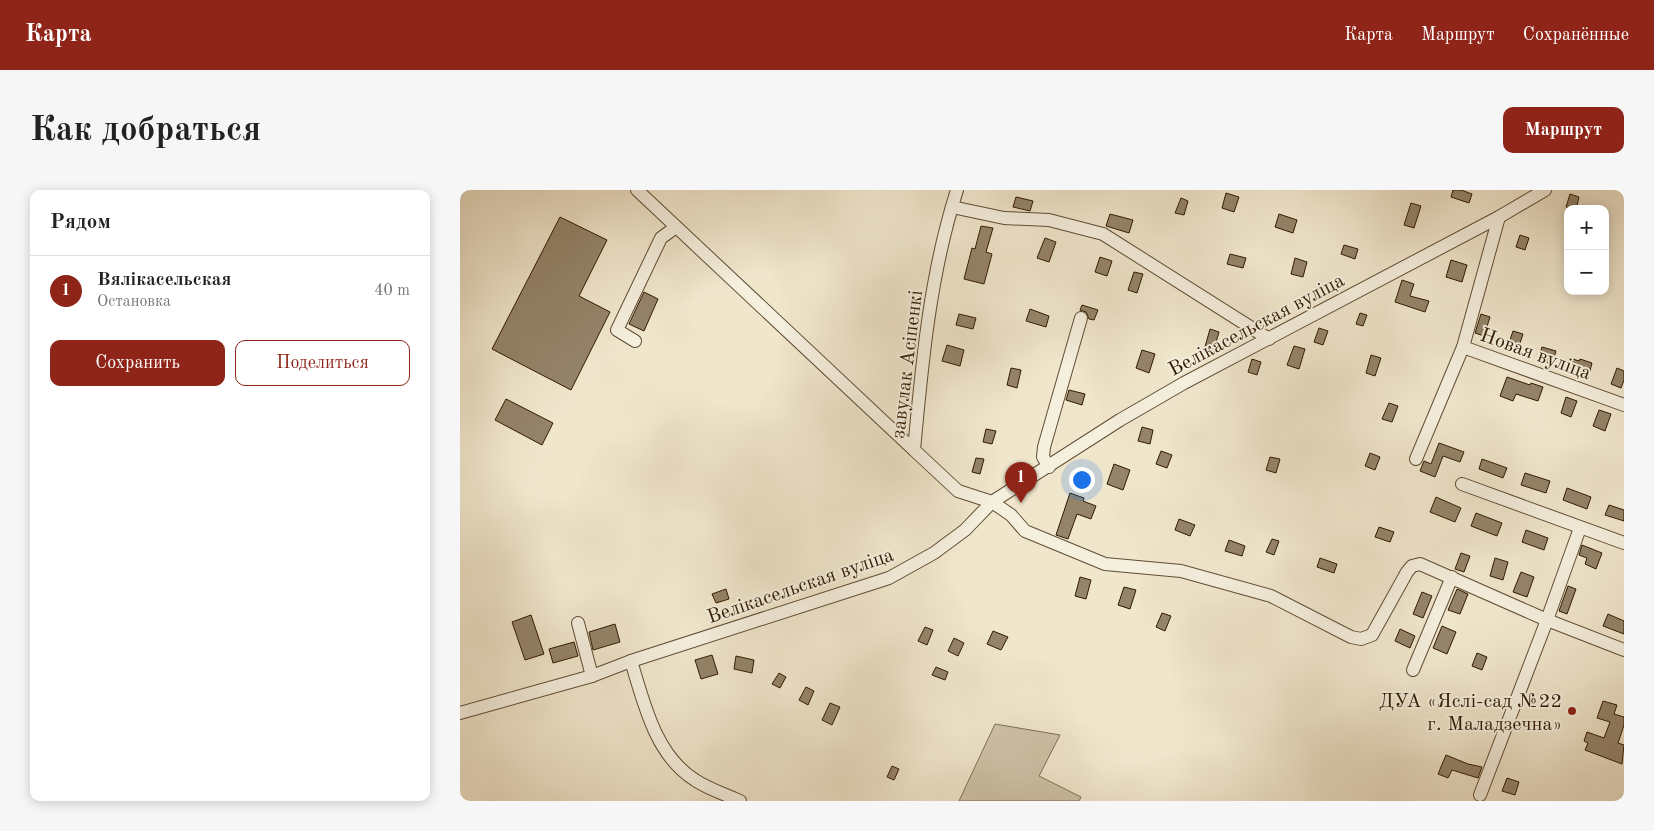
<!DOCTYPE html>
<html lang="ru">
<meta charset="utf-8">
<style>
body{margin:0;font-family:"Old Standard TT",serif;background:#f6f6f6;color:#222}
.controls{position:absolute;right:15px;top:15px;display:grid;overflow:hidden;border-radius:10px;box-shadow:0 2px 12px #0003}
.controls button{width:45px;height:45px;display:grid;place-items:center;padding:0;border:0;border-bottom:1px solid #e0e0e0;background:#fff;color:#222;font:25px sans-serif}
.you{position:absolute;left:621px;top:289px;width:18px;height:18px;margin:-12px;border:4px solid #fff;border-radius:50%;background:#1a73e8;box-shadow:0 0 0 8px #1a73e833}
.badge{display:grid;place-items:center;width:32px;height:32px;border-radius:50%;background:#8f2418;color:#fff;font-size:16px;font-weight:700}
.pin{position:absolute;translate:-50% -41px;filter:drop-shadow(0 1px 2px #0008)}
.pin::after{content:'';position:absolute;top:26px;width:18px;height:15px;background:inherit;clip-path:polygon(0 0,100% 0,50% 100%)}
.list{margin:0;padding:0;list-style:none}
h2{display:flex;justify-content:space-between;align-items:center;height:65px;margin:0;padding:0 20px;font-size:21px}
h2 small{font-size:16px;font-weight:400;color:#767676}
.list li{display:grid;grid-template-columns:32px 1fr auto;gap:15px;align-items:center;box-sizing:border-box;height:70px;padding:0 20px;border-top:1px solid #e0e0e0}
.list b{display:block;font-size:19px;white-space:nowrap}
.list p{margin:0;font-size:16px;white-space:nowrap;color:#767676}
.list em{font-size:16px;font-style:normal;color:#767676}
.actions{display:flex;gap:10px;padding:15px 20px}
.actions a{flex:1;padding:11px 0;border:1px solid #8f2418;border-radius:10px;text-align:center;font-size:18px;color:#8f2418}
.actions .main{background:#8f2418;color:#fff}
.map{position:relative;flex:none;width:1164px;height:611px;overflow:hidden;border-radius:10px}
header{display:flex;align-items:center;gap:30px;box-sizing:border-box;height:70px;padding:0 25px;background:#8f2418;color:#fff}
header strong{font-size:24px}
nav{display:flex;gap:28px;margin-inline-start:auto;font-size:18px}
.intro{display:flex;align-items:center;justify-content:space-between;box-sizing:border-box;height:120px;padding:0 30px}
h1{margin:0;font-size:35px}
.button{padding:12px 22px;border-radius:10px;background:#8f2418;color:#fff;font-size:18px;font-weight:700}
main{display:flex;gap:30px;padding:0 30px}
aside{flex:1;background:#fff;border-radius:10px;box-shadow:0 2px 12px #0003}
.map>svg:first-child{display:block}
.green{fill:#cfc3a9;stroke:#806e54}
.building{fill:#94846a;stroke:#301a00}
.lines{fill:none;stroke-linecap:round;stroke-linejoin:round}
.minor-casing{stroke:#604d33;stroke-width:14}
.minor{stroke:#f5efde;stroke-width:12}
.poi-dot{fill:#8f2418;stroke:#f5efde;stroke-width:2}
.labels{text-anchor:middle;stroke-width:4;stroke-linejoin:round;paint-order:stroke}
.street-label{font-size:20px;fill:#301a00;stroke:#f5efde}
.poi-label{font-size:20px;fill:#301a00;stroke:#f5efde;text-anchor:end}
</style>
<header>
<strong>Карта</strong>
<nav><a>Карта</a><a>Маршрут</a><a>Сохранённые</a></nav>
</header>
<div class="intro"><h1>Как добраться</h1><a class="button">Маршрут</a></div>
<main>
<aside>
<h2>Рядом<small></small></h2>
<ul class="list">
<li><span class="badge">1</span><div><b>Вялікасельская</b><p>Остановка</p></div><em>40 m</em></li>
</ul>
<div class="actions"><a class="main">Сохранить</a><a>Поделиться</a></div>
</aside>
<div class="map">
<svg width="1164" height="611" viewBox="0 0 1164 611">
<rect width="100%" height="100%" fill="#f0e6cc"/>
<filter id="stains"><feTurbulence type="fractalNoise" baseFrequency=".004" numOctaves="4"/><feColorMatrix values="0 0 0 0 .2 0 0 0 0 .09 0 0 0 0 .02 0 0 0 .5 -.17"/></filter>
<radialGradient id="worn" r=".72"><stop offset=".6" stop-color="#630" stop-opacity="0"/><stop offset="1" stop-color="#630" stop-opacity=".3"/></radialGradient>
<path class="green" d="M535,534L600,545L579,586L621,607L619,611H499Z"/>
<g class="building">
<path d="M993,0H1001L1012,4L1009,13L991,7Z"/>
<path d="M766,3L779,7L774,22L762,18Z"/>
<path d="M1110,4L1119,7L1116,19L1106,17Z"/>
<path d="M556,7L573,11L570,21L553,17Z"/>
<path d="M721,8L728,11L724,25L715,23Z"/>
<path d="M951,13L961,16L954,38L944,35Z"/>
<path d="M650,24L673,30L669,43L646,36Z"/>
<path d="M819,24L837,30L833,43L815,37Z"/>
<path d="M100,27L147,50L119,106L150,122L111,200L32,159Z"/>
<path d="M521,36L533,38L526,62L532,64L524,94L504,89L512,58L515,59Z"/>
<path d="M1060,45L1069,48L1065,60L1056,57Z"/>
<path d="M585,48L596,52L589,72L577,68Z"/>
<path d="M884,55L898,59L895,69L881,64Z"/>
<path d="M770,64L786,68L783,78L767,74Z"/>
<path d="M640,67L652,71L647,86L635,82Z"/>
<path d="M835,68L847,72L843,87L831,84Z"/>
<path d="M991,70L1007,75L1002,92L986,87Z"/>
<path d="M674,82L683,84L677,103L668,100Z"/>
<path d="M942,90L954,94L950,106L969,111L965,122L935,112Z"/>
<path d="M184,102L198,109L184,141L169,134Z"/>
<path d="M622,115L638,120L634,130L629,129L626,122L620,120Z"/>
<path d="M570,119L589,126L586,137L566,131Z"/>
<path d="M900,123L907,125L903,136L896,134Z"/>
<path d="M499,124L516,128L513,139L496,135Z"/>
<path d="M1021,124L1030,127L1024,146L1015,143Z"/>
<path d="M859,138L868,141L863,155L854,152Z"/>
<path d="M750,139L759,142L754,159L745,157Z"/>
<path d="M1053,141L1063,144L1058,159L1048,156Z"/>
<path d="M487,155L504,160L500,176L482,171Z"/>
<path d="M834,156L845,159L839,179L827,175Z"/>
<path d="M1082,157L1096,161L1092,174L1078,170Z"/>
<path d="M682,160L695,164L689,183L676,178Z"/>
<path d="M911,165L921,168L915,186L906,183Z"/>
<path d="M792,169L801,172L797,185L788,182Z"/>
<path d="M1113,169L1119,171L1120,169L1132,173L1128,188L1114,183L1115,180L1110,178Z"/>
<path d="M551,178L561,180L557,198L547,195Z"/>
<path d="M1157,178L1164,181V190L1161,198L1151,194Z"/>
<path d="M1047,187L1070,195L1071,193L1083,197L1078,211L1056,204L1053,211L1040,206Z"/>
<path d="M609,200L625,204L622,215L606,210Z"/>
<path d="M1106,207L1117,211L1111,227L1101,223Z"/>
<path d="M46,209L93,233L82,255L35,230Z"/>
<path d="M929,213L938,216L932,232L922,229Z"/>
<path d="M1139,220L1151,224L1145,241L1133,236Z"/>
<path d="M682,237L693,240L690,254L678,251Z"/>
<path d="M526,239L536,241L532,254L523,252Z"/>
<path d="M979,253L1004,262L1000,272L983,266L975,287L960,281L964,271L971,274Z"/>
<path d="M701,261L712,265L707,278L696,274Z"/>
<path d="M910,263L920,267L915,280L905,276Z"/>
<path d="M810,267L820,269L816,283L806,280Z"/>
<path d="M516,268L524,269L520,284L512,282Z"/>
<path d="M1022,269L1047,278L1043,288L1019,279Z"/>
<path d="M654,274L670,280L663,300L647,294Z"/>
<path d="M1065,283L1090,291L1086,303L1061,295Z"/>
<path d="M1107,298L1131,307L1127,319L1103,310Z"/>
<path d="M610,303L624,308L623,311L636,316L631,329L617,324L608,349L596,345Z"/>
<path d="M976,307L1001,318L995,332L970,322Z"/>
<path d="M1149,315L1164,320V331L1145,325Z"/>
<path d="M1016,323L1042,333L1037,346L1011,336Z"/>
<path d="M719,329L735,335L730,346L715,340Z"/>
<path d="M919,337L934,342L930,352L915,347Z"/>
<path d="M1066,340L1088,348L1084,360L1062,352Z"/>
<path d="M812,349L819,351L814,365L806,362Z"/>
<path d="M769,350L785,356L782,366L765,361Z"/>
<path d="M1122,355L1142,363L1136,379L1125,374L1127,368L1119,365Z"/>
<path d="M1001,363L1010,366L1004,382L995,379Z"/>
<path d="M860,368L877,374L874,383L857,377Z"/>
<path d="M1035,368L1048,372L1043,390L1030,386Z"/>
<path d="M1061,382L1074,387L1067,407L1053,402Z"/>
<path d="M620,387L631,390L626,409L615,406Z"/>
<path d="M1108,396L1116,399L1107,424L1099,421Z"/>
<path d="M664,397L676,400L670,419L658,415Z"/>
<path d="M266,399L269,409L256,413L252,404Z"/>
<path d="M997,399L1008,404L1000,424L988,420Z"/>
<path d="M962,402L972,406L963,428L953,424Z"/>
<path d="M702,423L711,426L705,441L696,437Z"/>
<path d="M1148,424L1164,431V444L1143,436Z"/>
<path d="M71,425L84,464L65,470L52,432Z"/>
<path d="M155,434L160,452L133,460L129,442Z"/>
<path d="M982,436L996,442L987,464L973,458Z"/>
<path d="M465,437L473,440L467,455L458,451Z"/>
<path d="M940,439L955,446L950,458L935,451Z"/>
<path d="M533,441L548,447L541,460L527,454Z"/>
<path d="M494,448L504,453L498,466L488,461Z"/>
<path d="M114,452L118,466L93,473L89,459Z"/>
<path d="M1017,463L1027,467L1022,480L1012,476Z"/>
<path d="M252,465L258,484L241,489L235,470Z"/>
<path d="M276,466L294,470L292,483L274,479Z"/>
<path d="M476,477L488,482L485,490L472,485Z"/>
<path d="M319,483L326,487L320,498L312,494Z"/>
<path d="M346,497L354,501L348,515L339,510Z"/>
<path d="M1143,511L1157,515L1154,524L1164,527V535L1158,553L1164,555L1162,574L1125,560L1128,553L1124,551L1127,542L1144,548L1150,532L1137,528Z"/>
<path d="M370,513L380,517L372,535L362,530Z"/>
<path d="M986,565L1008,574L1022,577L1018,588L992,580L988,588L978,584Z"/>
<path d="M432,576L439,579L434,590L427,587Z"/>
<path d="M1047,588L1059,592L1055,605L1042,601Z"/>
</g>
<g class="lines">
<g class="minor-casing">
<g id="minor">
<path d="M177,0L454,260"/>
<path d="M497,0C470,84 462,173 454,260L498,301L532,312L551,325L565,341L645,374L721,381L811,406L891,447L901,449L912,445L947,382L952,376L960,374L1087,430L1164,460"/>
<path d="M492,17L544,28L589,30L643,44L809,149"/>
<path d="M175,151L157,140L201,48L216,37"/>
<path d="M1003,157L1164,215"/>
<path d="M956,269L1003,157L1039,27"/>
<path d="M589,277L583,267L584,257L621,128"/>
<path d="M1002,294L1164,353"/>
<path d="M118,433L132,486"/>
<path d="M171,471C184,513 195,565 235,590C248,599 265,604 280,611"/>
<path d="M953,480L992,387"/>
<path d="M0,523L132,486L171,471L429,388L474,363L505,340L532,312L660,230L724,193L1039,27L1085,0"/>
<path d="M1020,605L1087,430L1120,338"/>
</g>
</g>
<use href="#minor" class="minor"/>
</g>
<circle class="poi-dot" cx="1112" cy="521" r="5"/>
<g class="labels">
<g class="street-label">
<text transform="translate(796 134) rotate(-28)" y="7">Велікасельская вуліца</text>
<text transform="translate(1076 163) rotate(20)" y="7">Новая вуліца</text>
<text transform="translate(446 174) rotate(-83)" y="7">завулак Асіпенкі</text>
<text transform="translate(340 395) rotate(-19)" y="7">Велікасельская вуліца</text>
</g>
<g class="poi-label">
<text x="1102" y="517">ДУА «Яслі-сад №22<tspan x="1102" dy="23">г. Маладзечна»</tspan></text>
</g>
</g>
<rect width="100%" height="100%" filter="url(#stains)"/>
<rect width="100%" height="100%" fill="url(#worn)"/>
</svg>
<div class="controls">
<button>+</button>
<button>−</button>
</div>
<div class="you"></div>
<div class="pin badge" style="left:561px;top:313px">1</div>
</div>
</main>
